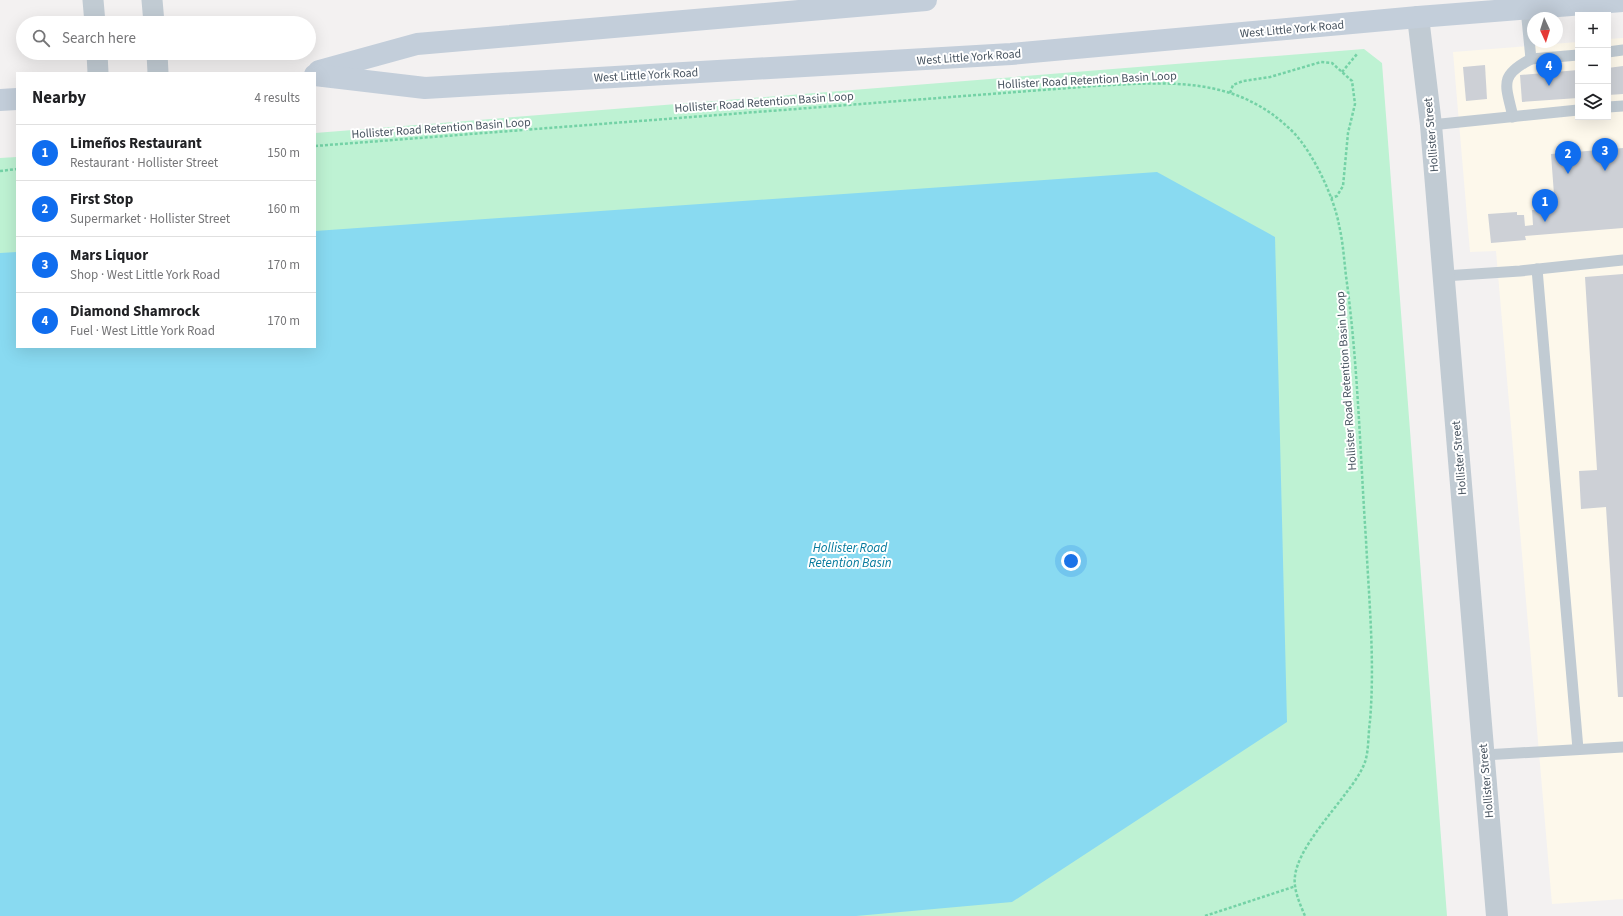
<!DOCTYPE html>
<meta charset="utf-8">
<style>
body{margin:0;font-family:"Source Sans 3",sans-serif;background:#f6f6f6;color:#202124}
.controls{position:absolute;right:12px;top:12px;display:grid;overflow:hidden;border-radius:0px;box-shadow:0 4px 16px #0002}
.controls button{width:36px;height:36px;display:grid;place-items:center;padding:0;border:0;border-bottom:1px solid #e0e0e0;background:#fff;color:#202124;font:20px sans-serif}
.compass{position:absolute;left:1527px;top:12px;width:36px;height:36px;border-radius:50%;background:#fff;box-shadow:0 4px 16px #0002;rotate:176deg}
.you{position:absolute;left:1071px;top:561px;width:14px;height:14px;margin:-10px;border:3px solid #fff;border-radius:50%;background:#1a73e8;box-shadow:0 0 0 6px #1a73e833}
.badge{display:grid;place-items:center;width:26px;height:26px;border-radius:50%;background:#0f6def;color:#fff;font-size:13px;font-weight:700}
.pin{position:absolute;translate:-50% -33px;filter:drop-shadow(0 1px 2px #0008)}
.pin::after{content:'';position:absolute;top:21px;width:14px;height:12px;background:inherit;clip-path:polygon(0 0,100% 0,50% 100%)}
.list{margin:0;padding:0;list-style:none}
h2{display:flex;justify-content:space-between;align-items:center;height:52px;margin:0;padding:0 16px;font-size:17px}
h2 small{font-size:13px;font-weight:400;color:#757577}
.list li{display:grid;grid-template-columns:26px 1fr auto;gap:12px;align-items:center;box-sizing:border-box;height:56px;padding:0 16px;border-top:1px solid #e0e0e0}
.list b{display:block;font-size:15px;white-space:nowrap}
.list p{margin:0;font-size:13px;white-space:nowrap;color:#757577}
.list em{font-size:13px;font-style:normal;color:#757577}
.icon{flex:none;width:22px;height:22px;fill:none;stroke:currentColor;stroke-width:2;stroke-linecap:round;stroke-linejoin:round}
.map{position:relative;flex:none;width:1623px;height:916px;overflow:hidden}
.search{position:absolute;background:#fff;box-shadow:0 4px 16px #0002;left:16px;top:16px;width:300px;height:44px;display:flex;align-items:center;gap:10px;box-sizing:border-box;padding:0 14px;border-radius:22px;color:#757577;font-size:15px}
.panel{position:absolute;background:#fff;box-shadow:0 4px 16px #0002;left:16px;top:72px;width:300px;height:276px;border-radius:0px}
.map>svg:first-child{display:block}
.commercial{fill:#fdf8eb}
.green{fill:#bef2d3}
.water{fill:#89daf1}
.building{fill:#cdd0d6}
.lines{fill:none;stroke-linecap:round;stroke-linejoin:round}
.path{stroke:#74d2a6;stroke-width:2.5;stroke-dasharray:3 2;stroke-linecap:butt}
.service{stroke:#c1cbd3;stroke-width:11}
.minor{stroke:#c1cbd3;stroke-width:21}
.tertiary{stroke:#c1cbd3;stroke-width:22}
.secondary{stroke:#c3ceda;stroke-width:22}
.labels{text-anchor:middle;stroke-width:4;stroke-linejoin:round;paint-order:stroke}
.street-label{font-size:12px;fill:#485460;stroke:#fff}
.water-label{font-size:13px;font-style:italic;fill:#067a9d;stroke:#fff}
</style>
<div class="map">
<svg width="1623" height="916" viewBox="0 0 1623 916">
<rect width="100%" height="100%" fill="#f3f1f1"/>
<path class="commercial" d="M1623,38V899L1552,904L1496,251L1470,252L1453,52L1578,42V117H1608V39Z"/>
<path class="green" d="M1364,49L1382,63L1447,916H0V158L17,157V347H315V133Z"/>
<path class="water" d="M1157,172L1275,237L1287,722L1012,902L856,916H0V253L17,252V347H315V231Z"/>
<g class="building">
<path d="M1485,65L1487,99L1466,101L1463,67Z"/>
<path d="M1623,66V94L1608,95V68Z"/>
<path d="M1578,70V98L1522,102L1520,75Z"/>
<path d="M1623,148V228L1525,236L1526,240L1491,243L1488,214L1517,212V215H1524L1525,226L1533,225L1532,210L1555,208L1551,154Z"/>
<path d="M1623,274V697H1618L1606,507L1581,509L1579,471L1597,470L1585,277Z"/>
</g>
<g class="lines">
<g class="path">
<path d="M1342,72L1357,54"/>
<path d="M1230,93L1233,85L1243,81L1270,77L1321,62L1332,63L1352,81L1355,104L1348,133L1343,186L1337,196L1331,198"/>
<path d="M315,146L1094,86C1169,82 1237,75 1294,133C1313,153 1334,197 1339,225C1343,242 1344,259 1346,276C1358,363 1360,452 1366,540C1369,600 1375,661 1370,721C1368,734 1369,750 1365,762C1361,773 1353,784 1346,793C1330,815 1298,850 1295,876C1293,889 1300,904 1305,916"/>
<path d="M0,171L17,169"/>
<path d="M1205,916L1296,886"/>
</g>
<g class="service">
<path d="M1526,9L1531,59L1578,55"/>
<path d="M1608,52L1623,50"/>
<path d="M1608,107L1623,106"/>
<path d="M1513,117C1506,85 1498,76 1531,59"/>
<path d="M1431,125L1578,110"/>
<path d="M1537,269L1578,749"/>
<path d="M1444,276L1520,271L1623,260"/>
<path d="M1484,755L1623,747"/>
</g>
<g class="minor">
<path d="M93,0L95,23"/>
<path d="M152,0L154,23"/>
<path d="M97,53L98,73"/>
<path d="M157,53L158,73"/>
</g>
<path class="tertiary" d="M1418,17L1431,125L1497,916"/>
<g class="secondary">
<path d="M319,71L417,44L926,0"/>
<path d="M315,75L425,88L1011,54L1418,17L1623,1"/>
<path d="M0,100L17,99"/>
</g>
</g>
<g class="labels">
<g class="street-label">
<text transform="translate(1292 29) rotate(-5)" y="4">West Little York Road</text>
<text transform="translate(969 57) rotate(-4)" y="4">West Little York Road</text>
<text transform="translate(646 75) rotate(-3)" y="4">West Little York Road</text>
<text transform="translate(1087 80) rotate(-3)" y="4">Hollister Road Retention Basin Loop</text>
<text transform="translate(764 102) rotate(-4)" y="4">Hollister Road Retention Basin Loop</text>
<text transform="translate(441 128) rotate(-4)" y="4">Hollister Road Retention Basin Loop</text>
<text transform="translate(1431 135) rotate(-95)" y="4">Hollister Street</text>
<text transform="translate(1346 381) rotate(-94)" y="4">Hollister Road Retention Basin Loop</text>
<text transform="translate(1459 458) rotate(-95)" y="4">Hollister Street</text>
<text transform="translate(1486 781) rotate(-95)" y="4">Hollister Street</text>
</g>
<g class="water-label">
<text x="850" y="552">Hollister Road<tspan x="850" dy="15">Retention Basin</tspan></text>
</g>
</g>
</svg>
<div class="controls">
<button>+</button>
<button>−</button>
<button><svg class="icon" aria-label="layers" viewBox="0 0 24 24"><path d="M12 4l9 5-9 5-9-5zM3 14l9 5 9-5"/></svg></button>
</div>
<svg class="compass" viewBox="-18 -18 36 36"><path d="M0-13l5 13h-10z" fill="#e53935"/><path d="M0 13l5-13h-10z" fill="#757577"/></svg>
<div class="you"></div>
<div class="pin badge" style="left:1545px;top:222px">1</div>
<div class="pin badge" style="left:1568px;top:174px">2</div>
<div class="pin badge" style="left:1605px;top:171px">3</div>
<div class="pin badge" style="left:1549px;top:86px">4</div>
<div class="search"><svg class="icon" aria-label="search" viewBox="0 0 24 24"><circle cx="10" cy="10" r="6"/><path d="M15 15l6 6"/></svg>Search here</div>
<section class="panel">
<h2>Nearby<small>4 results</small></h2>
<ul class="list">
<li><span class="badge">1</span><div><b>Limeños Restaurant</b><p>Restaurant · Hollister Street</p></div><em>150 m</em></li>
<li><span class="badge">2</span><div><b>First Stop</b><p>Supermarket · Hollister Street</p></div><em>160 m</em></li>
<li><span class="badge">3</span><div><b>Mars Liquor</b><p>Shop · West Little York Road</p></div><em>170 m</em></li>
<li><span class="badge">4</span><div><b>Diamond Shamrock</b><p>Fuel · West Little York Road</p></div><em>170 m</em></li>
</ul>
</section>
</div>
